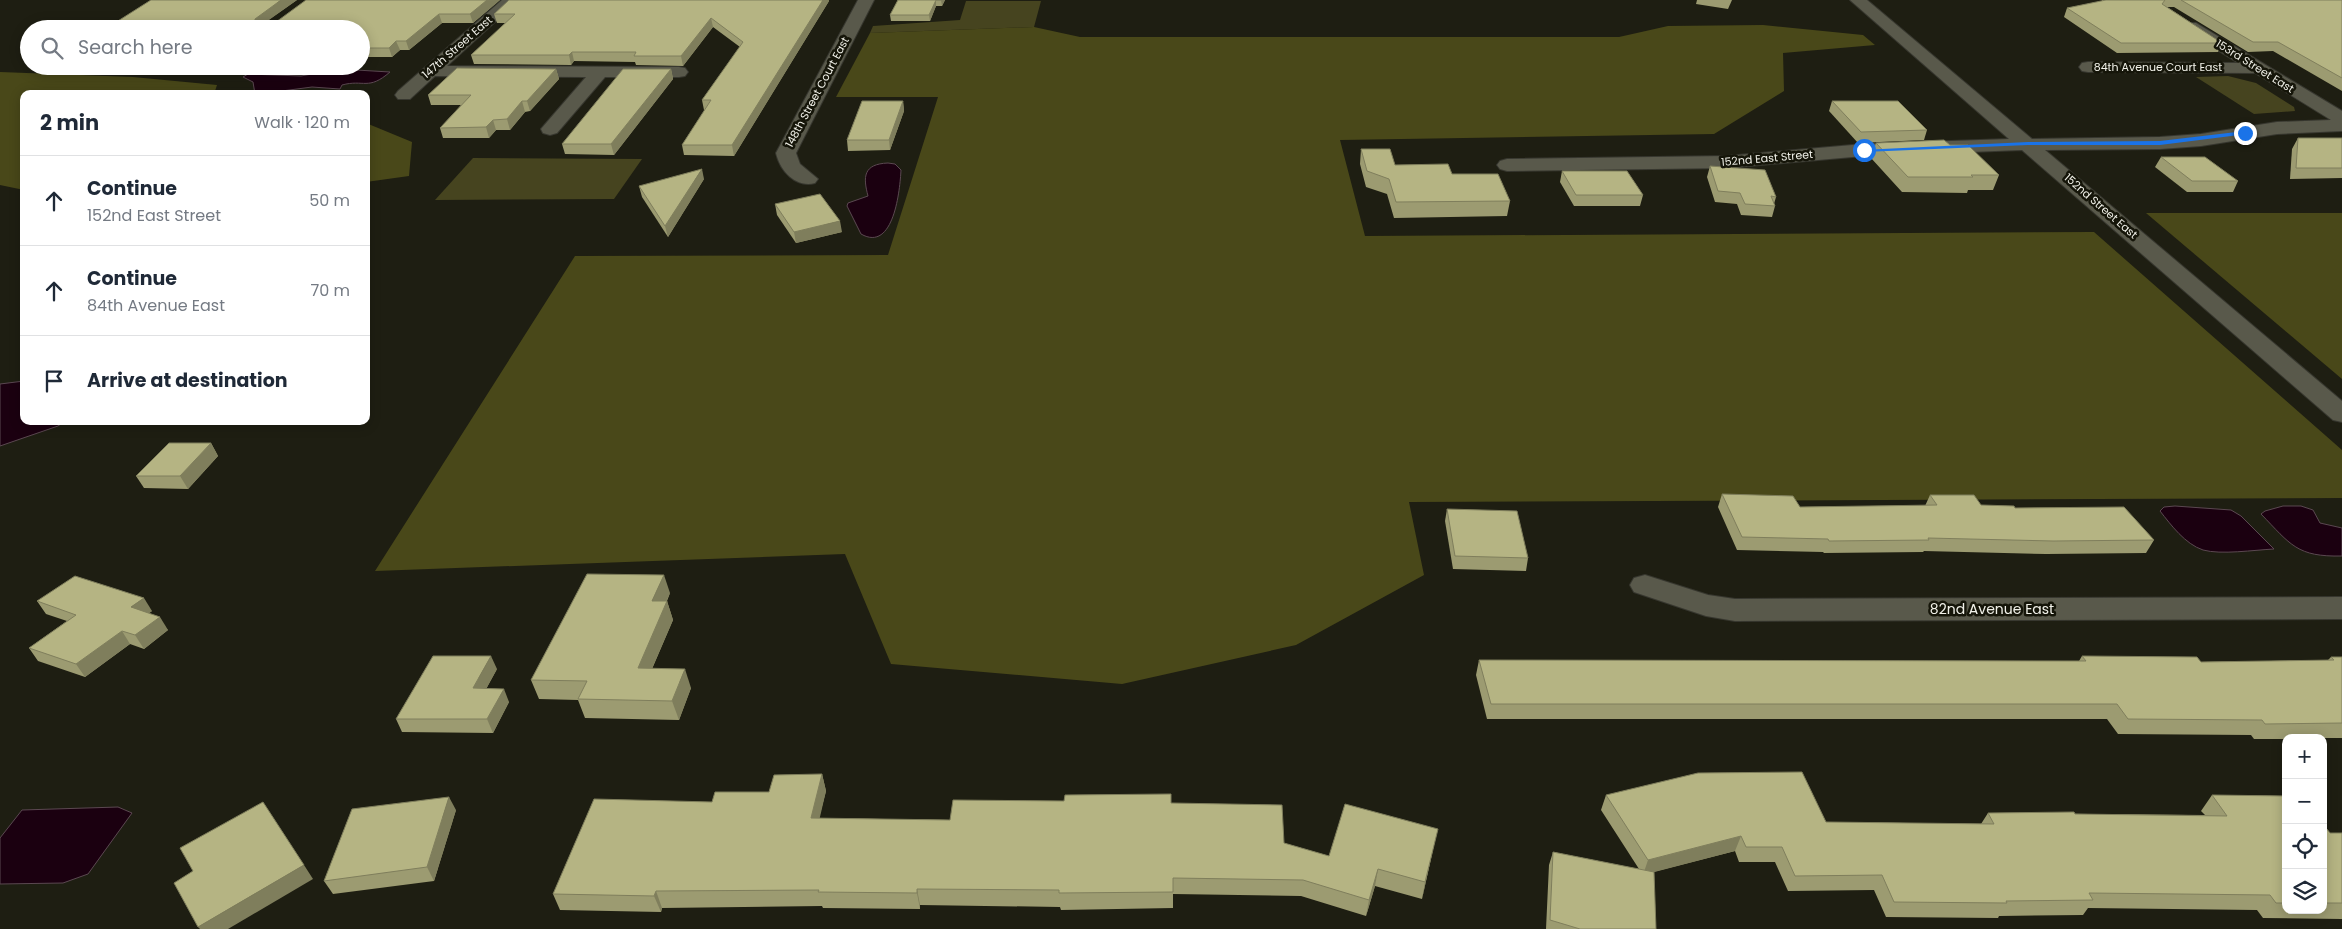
<!DOCTYPE html>
<meta charset="utf-8">
<style>
body{margin:0;font-family:Poppins,sans-serif;background:#f2f2f3;color:#1f2937}
.controls{position:absolute;right:15px;bottom:15px;display:grid;overflow:hidden;border-radius:10px;box-shadow:0 2px 12px #0003}
.controls button{width:45px;height:45px;display:grid;place-items:center;padding:0;border:0;border-bottom:1px solid #e0e1e3;background:#fff;color:#1f2937;font:25px sans-serif}
.stop{position:absolute;width:15px;height:15px;margin:-11px;border:4px solid #1a73e8;border-radius:50%;background:#fff}
.stop.end{background:#1a73e8;border-color:#fff;box-shadow:0 1px 5px #0008}
.list{margin:0;padding:0;list-style:none}
h2{display:flex;justify-content:space-between;align-items:center;height:65px;margin:0;padding:0 20px;font-size:21px}
h2 small{font-size:16px;font-weight:400;color:#747a83}
.list li{display:grid;grid-template-columns:32px 1fr auto;gap:15px;align-items:center;box-sizing:border-box;height:90px;padding:0 20px;border-top:1px solid #e0e1e3}
.list b{display:block;font-size:19px;white-space:nowrap}
.list p{margin:0;font-size:16px;white-space:nowrap;color:#747a83}
.list em{font-size:16px;font-style:normal;color:#747a83}
.icon{flex:none;width:28px;height:28px;fill:none;stroke:currentColor;stroke-width:2;stroke-linecap:round;stroke-linejoin:round}
.map{position:relative;flex:none;width:2342px;height:929px;overflow:hidden}
.search{position:absolute;background:#fff;box-shadow:0 2px 12px #0003;left:20px;top:20px;width:350px;height:55px;display:flex;align-items:center;gap:12px;box-sizing:border-box;padding:0 18px;border-radius:28px;color:#747a83;font-size:19px}
.panel{position:absolute;background:#fff;box-shadow:0 2px 12px #0003;left:20px;top:90px;width:350px;height:335px;border-radius:10px}
.map>svg:first-child{display:block}
.green{fill:#46441f}
.forest{fill:#494819}
.water{fill:#1b0010;stroke:#5b4851}
.lines{fill:none;stroke-linecap:round;stroke-linejoin:round}
.minor-casing{stroke:#37372f;stroke-width:2}
.minor{fill:#59594b;fill-rule:evenodd}
.wall{fill:#9c9b71}
.shaded-wall{fill:#7f7e5c}
.building{fill:#b5b483;stroke:#7f7e5c}
.route{fill:#1a73e8}
.labels{text-anchor:middle;stroke-width:5;stroke-linejoin:round;paint-order:stroke}
.far-street-label{font-size:11px;fill:#f1f1e9;stroke:#151509}
.street-label{font-size:14px;fill:#f1f1e9;stroke:#151509}
</style>
<div class="map">
<svg width="2342" height="929" viewBox="0 0 2342 929">
<rect width="100%" height="100%" fill="#1e1e12"/>
<g class="green">
<path d="M966,1H1041L1034,27L870,33L873,26L960,20Z"/>
<path d="M2228,76L2256,83L2294,107L2295,111L2254,114L2196,77Z"/>
<path d="M473,158L642,159L614,199L435,200Z"/>
</g>
<g class="forest">
<path d="M1763,25L1863,35L1875,45L1783,53L1784,91L1714,134L1340,140L1365,236L2094,232L2342,450V498L1409,502L1424,575L1296,645L1122,684L891,664L845,554L375,571L575,256L888,255L938,97H836L870,33L1034,27L1080,37H1619L1668,26Z"/>
<path d="M0,72L133,77L217,85L214,94H24V190L0,185Z"/>
<path d="M366,123L412,142L409,176L366,182Z"/>
<path d="M2146,213H2342V379Z"/>
</g>
<g class="water">
<path d="M339,69L390,72C368,91 364,79 342,85L340,89L312,87L259,94H255L253,82L243,77L248,74L301,76Z"/>
<path d="M888,163L895,164L901,170C900,189 894,253 861,234L847,206L848,203L868,196C863,177 863,164 888,163Z"/>
<path d="M24,381V421H65L58,426L0,446V384Z"/>
<path d="M2175,506L2231,510L2241,516L2274,549C2254,550 2221,555 2203,550C2185,544 2171,525 2160,511L2164,507Z"/>
<path d="M2283,506H2301L2313,510L2320,523L2342,528V556C2297,557 2291,545 2261,514L2265,511Z"/>
<path d="M118,807L132,813L88,874L63,883L0,884V838L22,810Z"/>
</g>
<g class="lines">
<g class="minor-casing">
<g id="minor">
<path d="M502,0H519L447,66L679,67L685,68L688,72L685,76L679,77H605L557,133L550,135L543,133L541,129L586,77L435,76L410,99H398L395,95L398,91Z"/>
<path d="M858,0H874L796,153L800,164L818,179L815,183C796,188 780,171 776,153Z"/>
<path d="M1850,0H1867L2032,139L2160,137L2201,134L2277,122L2331,120L2255,73L2088,72L2082,71L2079,67L2082,63L2088,62L2238,63L2184,29L2182,26L2184,23H2196L2342,111V131L2277,134L2201,146L2160,149L2045,150L2342,401V422L2333,420L2022,150L1864,156L1727,168L1507,171L1500,169L1497,165L1500,161L1507,159L1727,156L1864,144L2009,139Z"/>
<path d="M1645,575L1708,595L1735,599L2342,597V619L1735,621L1706,616L1634,592L1630,585L1634,578Z"/>
</g>
</g>
<use href="#minor" class="minor"/>
</g>
<g class="wall">
<path d="M297,0L267,21L276,22L500,0L473,23H442L409,50H400L392,57H361V29H111L110,26Z"/>
<path d="M898,0H945L942,6H936L930,21H891L890,15Z"/>
<path d="M1697,0H1732L1728,9L1696,4Z"/>
<path d="M2102,0H2342V91L2273,51L2248,52L2174,7H2167L2222,43L2218,52L2117,53L2064,17L2067,8L2102,1Z"/>
<path d="M829,1L734,156L684,155L682,145L705,110H704L702,100L740,47L713,27L683,66L636,65L635,62L574,61L571,65L474,64L471,55L506,23H497L494,14Z"/>
<path d="M556,69L559,79L530,111L525,112L510,130H496L489,138H443L440,128L461,105H431L428,95Z"/>
<path d="M671,69L673,79L614,155L565,154L562,144Z"/>
<path d="M903,101L904,111L890,150L848,151L847,140Z"/>
<path d="M1832,101L1927,130L1924,140L1858,143L1829,111Z"/>
<path d="M2298,138H2342V178L2290,179L2292,149Z"/>
<path d="M1876,143L1950,145L1999,175L1993,190H1968L1967,193L1902,192L1871,158Z"/>
<path d="M1361,149L1395,165L1452,174L1510,201L1507,216L1394,218L1387,194L1366,187L1360,164Z"/>
<path d="M2161,157L2238,181L2233,192H2187L2155,167Z"/>
<path d="M1710,166L1776,197L1774,204L1775,206L1772,217L1741,215L1737,204L1715,202L1707,177Z"/>
<path d="M1562,171L1643,195L1640,206H1574L1560,182Z"/>
<path d="M704,179L668,237L642,197L639,186Z"/>
<path d="M775,204L842,232L796,243L777,215Z"/>
<path d="M211,443L218,456L188,489L144,488L136,476Z"/>
<path d="M1722,494L1800,507L1925,506L1930,495L1981,505L2015,508L2154,540L2146,553L2046,554L1924,551L1923,552L1824,553L1823,552L1737,550L1718,507Z"/>
<path d="M1447,509L1528,558L1526,571L1453,569L1445,521Z"/>
<path d="M670,593L667,601L673,620L652,669L691,688L679,720L585,718L578,700L539,699L531,680Z"/>
<path d="M37,601L152,611L149,613L168,630L144,649L130,644L85,677L38,661L29,648L67,621L46,614Z"/>
<path d="M2082,656L2201,662L2328,660L2331,657H2342V738H2286V739H2254L2251,735L2118,734L2107,719H1487L1476,675L1479,660L2079,661Z"/>
<path d="M497,669L486,689L509,702L493,733L402,732L396,719Z"/>
<path d="M822,774L826,791L819,818L950,820L1171,803L1284,843L1329,856L1434,845L1422,899L1375,886L1366,916L1301,896L1173,894V908L1061,910L1060,907L920,905V909L823,908L822,906L662,908L661,912L560,910L553,894L712,802L769,792Z"/>
<path d="M1606,795L1826,822L1981,824L1988,813L2205,815L2201,811L2212,795L2286,796V910H2323V824L2330,833H2342V919L2263,918L2257,910L2088,908L2083,915L1999,916L1998,918L1886,917L1874,890L1788,891L1775,862H1739L1735,851L1653,872L1656,929H1546L1549,865L1553,852L1639,869L1601,810Z"/>
<path d="M456,810L434,881L333,894L324,881Z"/>
</g>
<g class="shaded-wall">
<path d="M281,0H297L259,27L255,21V19Z"/>
<path d="M487,0H500L473,23L470,14Z"/>
<path d="M823,0H829V1L734,156L732,145Z"/>
<path d="M936,0V6L930,21L929,15Z"/>
<path d="M941,0H945L942,6Z"/>
<path d="M439,14L442,23L409,50L406,41Z"/>
<path d="M711,18L713,27L683,66L681,56Z"/>
<path d="M396,41L400,50L392,57L389,48Z"/>
<path d="M572,52L574,61L571,65L569,55Z"/>
<path d="M556,69L559,79L530,111L527,101Z"/>
<path d="M671,69L673,79L614,155L611,144Z"/>
<path d="M522,101L525,112L510,130L507,119Z"/>
<path d="M903,101L904,111L890,150L889,140Z"/>
<path d="M493,120L496,130L489,138L486,127Z"/>
<path d="M702,169L704,179L668,237L665,226Z"/>
<path d="M840,221L842,232L796,243L794,232Z"/>
<path d="M211,443L218,456L188,489L180,476Z"/>
<path d="M664,575L670,593L658,620L652,601Z"/>
<path d="M144,598L152,611L140,620L131,607Z"/>
<path d="M667,601L673,620L644,687L638,668Z"/>
<path d="M160,617L168,630L144,649L135,635Z"/>
<path d="M122,631L130,644L85,677L76,664Z"/>
<path d="M491,656L497,669L479,702L473,688Z"/>
<path d="M685,669L691,688L679,720L672,701Z"/>
<path d="M504,689L509,702L493,733L487,719Z"/>
<path d="M822,774L826,791L816,834L811,818Z"/>
<path d="M449,797L456,810L434,881L427,867Z"/>
<path d="M1438,829L1434,845L1422,899L1425,882Z"/>
<path d="M1741,836L1735,851L1643,875L1648,860Z"/>
<path d="M304,865L313,879L228,929H200L198,927Z"/>
<path d="M1378,869L1375,886L1366,916L1369,900Z"/>
<path d="M917,889L920,905V909L917,893Z"/>
<path d="M656,891L662,908L661,912L654,896Z"/>
</g>
<g class="building">
<path d="M151,0H281L255,19V21L276,22L306,0H487L470,14H439L406,41H396L389,48H361V29H174L180,25L110,26Z"/>
<path d="M509,0H823L732,145H682L711,100H702L743,42L711,18L681,56H634L636,52H572L569,55H471L515,14H494Z"/>
<path d="M898,0H942H936L929,15H890Z"/>
<path d="M2106,0H2165L2162,4L2222,43H2121L2067,8Z"/>
<path d="M2181,0H2342V78L2278,42H2253Z"/>
<path d="M457,68L556,69L527,101H522L507,119L493,120L486,127L440,128L471,95H428Z"/>
<path d="M623,69H671L611,144H562Z"/>
<path d="M862,101H903L889,140H847Z"/>
<path d="M1832,101H1898L1927,130L1861,132Z"/>
<path d="M2298,138H2342V168H2296Z"/>
<path d="M1944,140L1950,145H1968L1999,175H1971L1973,177H1908L1876,143Z"/>
<path d="M1361,149H1390L1395,165L1448,164L1452,174H1498L1510,201L1396,202L1389,179L1367,171Z"/>
<path d="M2161,157H2205L2238,181H2192Z"/>
<path d="M1710,166L1765,170L1776,197L1771,196L1775,206L1745,204L1740,193L1718,191Z"/>
<path d="M702,169L665,226L639,186Z"/>
<path d="M1562,171H1627L1643,195H1576Z"/>
<path d="M820,194L840,221L794,232L775,204Z"/>
<path d="M169,443H211L180,476H136Z"/>
<path d="M1722,494L1793,496L1800,507L1937,505L1930,495H1974L1981,505L2014,506L2015,508L2124,507L2154,540L2053,541L1928,538L1929,540L1829,541L1828,539L1742,537Z"/>
<path d="M1447,509L1517,511L1528,558L1455,556Z"/>
<path d="M587,574L664,575L652,601H667L638,668L685,669L672,701L578,699L587,681L531,680Z"/>
<path d="M75,576L144,598L131,607L160,617L135,635L122,631L76,664L29,648L76,615L37,601Z"/>
<path d="M433,656H491L473,688L504,689L487,719H396Z"/>
<path d="M2082,656L2197,657L2201,662L2334,660L2331,657H2342V723L2265,724L2262,720L2128,719L2117,704H1491L1479,660L2086,661Z"/>
<path d="M1802,772L1826,822L1994,824L1988,813L2074,812L2075,814L2227,816L2212,795L2286,796V903H2276L2270,895L2089,893L2093,900L2006,901L2007,903L1894,902L1882,875L1795,876L1782,847H1746L1741,836L1648,860L1606,795L1698,773Z"/>
<path d="M822,774L811,818L950,820L953,800L1064,801L1065,795L1171,794V803L1282,805L1284,843L1329,856L1345,804L1438,829L1425,882L1378,869L1369,900L1303,880L1173,878V892L1059,893V890L917,889V893L818,892L819,890L656,891L654,896L553,894L594,799L712,802L715,792H769L774,775Z"/>
<path d="M449,797L427,867L324,881L352,809Z"/>
<path d="M263,802L304,865L198,927L174,883L193,871L180,848Z"/>
<path d="M2323,824L2330,833H2342V903H2323Z"/>
<path d="M1553,852L1654,872L1656,929H1580L1550,920Z"/>
</g>
<path class="route" d="M2245,131L2247,134L2160,145H2028L1864,152L1861,150L2028,142L2160,141Z"/>
<g class="labels">
<g class="far-street-label">
<text transform="translate(457 47) rotate(-41)" y="4">147th Street East</text>
<text transform="translate(2255 66) rotate(32)" y="4">153rd Street East</text>
<text x="2158" y="71">84th Avenue Court East</text>
<text transform="translate(817 92) rotate(-62)" y="4">148th Street Court East</text>
<text transform="translate(1767 158) rotate(-5)" y="4">152nd East Street</text>
<text transform="translate(2101 206) rotate(41)" y="4">152nd Street East</text>
</g>
<g class="street-label">
<text x="1992" y="614">82nd Avenue East</text>
</g>
</g>
</svg>
<div class="controls">
<button>+</button>
<button>−</button>
<button><svg class="icon" aria-label="locate" viewBox="0 0 24 24"><circle cx="12" cy="12" r="6"/><path d="M12 2v4M12 18v4M2 12h4M18 12h4"/></svg></button>
<button><svg class="icon" aria-label="layers" viewBox="0 0 24 24"><path d="M12 4l9 5-9 5-9-5zM3 14l9 5 9-5"/></svg></button>
</div>
<div class="stop" style="left:1864px;top:150px"></div>
<div class="stop end" style="left:2245px;top:133px"></div>
<div class="search"><svg class="icon" aria-label="search" viewBox="0 0 24 24"><circle cx="10" cy="10" r="6"/><path d="M15 15l6 6"/></svg>Search here</div>
<section class="panel">
<h2>2 min<small>Walk · 120 m</small></h2>
<ul class="list">
<li><svg class="icon" aria-label="ahead" viewBox="0 0 24 24"><path d="M12 20V5M6 11l6-6 6 6"/></svg><div><b>Continue</b><p>152nd East Street</p></div><em>50 m</em></li>
<li><svg class="icon" aria-label="ahead" viewBox="0 0 24 24"><path d="M12 20V5M6 11l6-6 6 6"/></svg><div><b>Continue</b><p>84th Avenue East</p></div><em>70 m</em></li>
<li><svg class="icon" aria-label="arrive" viewBox="0 0 24 24"><path d="M6 21V4h12l-3 4 3 4H6"/></svg><div><b>Arrive at destination</b></div></li>
</ul>
</section>
</div>
